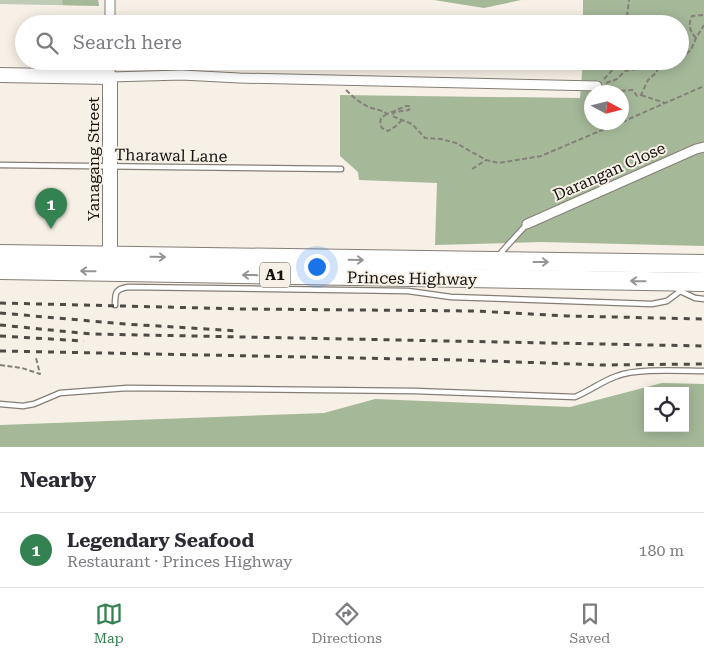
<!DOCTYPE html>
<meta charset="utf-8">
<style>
body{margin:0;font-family:"Roboto Serif",serif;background:#f7f7f7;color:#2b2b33}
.controls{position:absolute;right:15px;bottom:15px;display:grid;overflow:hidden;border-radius:0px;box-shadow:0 2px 12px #0003}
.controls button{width:45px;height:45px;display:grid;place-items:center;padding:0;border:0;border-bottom:1px solid #e1e1e2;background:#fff;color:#2b2b33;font:25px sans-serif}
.compass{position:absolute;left:584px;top:85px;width:45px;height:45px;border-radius:50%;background:#fff;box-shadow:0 2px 12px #0003;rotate:97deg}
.you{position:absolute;left:316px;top:266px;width:18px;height:18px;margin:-12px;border:4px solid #fff;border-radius:50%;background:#1a73e8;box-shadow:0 0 0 8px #1a73e833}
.badge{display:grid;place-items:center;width:32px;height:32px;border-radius:50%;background:#348252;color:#fff;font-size:16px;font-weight:700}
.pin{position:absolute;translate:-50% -41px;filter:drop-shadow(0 1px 2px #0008)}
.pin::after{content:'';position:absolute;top:26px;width:18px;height:15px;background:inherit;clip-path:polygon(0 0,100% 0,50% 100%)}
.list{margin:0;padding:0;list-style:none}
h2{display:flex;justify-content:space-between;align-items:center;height:65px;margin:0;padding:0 20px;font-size:21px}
h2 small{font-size:16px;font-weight:400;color:#7c7c81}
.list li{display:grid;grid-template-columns:32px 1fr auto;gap:15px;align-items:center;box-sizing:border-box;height:75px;padding:0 20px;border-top:1px solid #e1e1e2}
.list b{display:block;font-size:19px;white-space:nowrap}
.list p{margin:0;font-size:16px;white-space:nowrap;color:#7c7c81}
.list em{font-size:16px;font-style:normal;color:#7c7c81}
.icon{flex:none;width:28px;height:28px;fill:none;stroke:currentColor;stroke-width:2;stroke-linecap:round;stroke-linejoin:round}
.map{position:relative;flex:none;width:704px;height:447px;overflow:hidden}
.search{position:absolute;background:#fff;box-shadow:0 2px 12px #0003;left:15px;right:15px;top:15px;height:55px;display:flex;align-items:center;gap:12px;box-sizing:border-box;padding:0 18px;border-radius:28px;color:#7c7c81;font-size:19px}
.sheet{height:140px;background:#fff}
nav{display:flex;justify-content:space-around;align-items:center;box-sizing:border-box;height:70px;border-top:1px solid #e1e1e2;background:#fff;font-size:14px;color:#7c7c81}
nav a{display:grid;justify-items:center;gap:2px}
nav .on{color:#348252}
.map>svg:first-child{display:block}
.green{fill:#bfcbb7}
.forest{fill:#a5b999;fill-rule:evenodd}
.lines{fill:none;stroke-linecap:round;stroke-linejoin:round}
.lane-casing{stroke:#847e75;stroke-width:7}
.street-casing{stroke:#847e75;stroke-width:11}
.secondary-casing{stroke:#847e75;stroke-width:16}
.highway-casing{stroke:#847e75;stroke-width:20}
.path{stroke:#848079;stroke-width:2;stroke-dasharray:5 2.5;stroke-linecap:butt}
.lane{stroke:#fff;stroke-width:4.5}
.street{stroke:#fff;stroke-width:9}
.secondary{stroke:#fff;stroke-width:14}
.highway{stroke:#fff;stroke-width:18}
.rail{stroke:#4e4b46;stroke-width:3;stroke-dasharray:6 6;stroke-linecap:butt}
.oneway{stroke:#969593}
.labels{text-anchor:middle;stroke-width:4;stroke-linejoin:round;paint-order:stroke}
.shield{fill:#f7f0e6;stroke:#595550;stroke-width:1}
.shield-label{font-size:15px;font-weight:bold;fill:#151310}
.street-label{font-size:16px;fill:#151310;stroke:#f7f0e6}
</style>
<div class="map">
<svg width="704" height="447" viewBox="0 0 704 447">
<rect width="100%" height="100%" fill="#f7f0e6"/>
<path class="green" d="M0,0H98L99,6L0,4Z"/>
<g class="forest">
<path d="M62,0H98L99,6L63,5Z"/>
<path d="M434,0H521L484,8Z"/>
<path d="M583,0H704V246L541,242L435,245L437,183L359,180L358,172L340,156V95L580,98L583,61H680V24H583ZM592,92H622V122H592Z"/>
<path d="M662,383L704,384V447H0V425L324,413L375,399L570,407ZM648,391H685V428H648Z"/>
</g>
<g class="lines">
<g class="lane-casing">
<g id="lane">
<path d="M0,165L341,169"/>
<path d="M497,257L527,224"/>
<path d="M678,290L695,298L704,299"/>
<path d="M115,305C115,293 115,289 128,287L408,291L451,297L652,304L667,301L679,292"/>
<path d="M0,404L23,406L34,404L60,393L127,388L415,391L575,397C590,391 602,381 617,376C636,368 682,371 704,371"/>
</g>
</g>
<g class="street-casing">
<g id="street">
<path d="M110,0V24"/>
<path d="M110,61V77L182,75L239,78L597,86"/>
<path d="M527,224L696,149L704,147"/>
</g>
</g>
<g class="secondary-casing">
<path id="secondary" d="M0,75L110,77V256"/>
</g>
<g class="highway-casing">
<g id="highway">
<path d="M0,254L704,264"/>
<path d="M0,270L704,282"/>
</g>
</g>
<g class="path">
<path d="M626,24L629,0"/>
<path d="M696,38C689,30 688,25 692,16L704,15"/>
<path d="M680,58L691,50L696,38L704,25"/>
<path d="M664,61L668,64L675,61"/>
<path d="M604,79L617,65V61"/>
<path d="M606,83L617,79L625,71L641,68L660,61"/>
<path d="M606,88L619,91L633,90L637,96L641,95L648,80L657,72L656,62"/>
<path d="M346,90C353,97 360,103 369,107C375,110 381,109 387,114L406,106H410L409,110L394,112L392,116L412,124L425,138L441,139L456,143L486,160L499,163L541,156L621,122"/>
<path d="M641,95L665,103"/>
<path d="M387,114L381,118L380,124L382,128L388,131L396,126L402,120"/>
<path d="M622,122L704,86"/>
<path d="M472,169L486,160"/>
<path d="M0,365L22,368L40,374L36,358"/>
</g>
<use href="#lane" class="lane"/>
<use href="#street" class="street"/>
<use href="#secondary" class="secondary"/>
<use href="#highway" class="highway"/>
<g class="rail">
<path d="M0,303L245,309L476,311L567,316L704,319"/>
<path d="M0,313L125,324L239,331"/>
<path d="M0,325L91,334L704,346"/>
<path d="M0,336L84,341"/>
<path d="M0,351L459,360L602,365L704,364"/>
</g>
</g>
<defs><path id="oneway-shaft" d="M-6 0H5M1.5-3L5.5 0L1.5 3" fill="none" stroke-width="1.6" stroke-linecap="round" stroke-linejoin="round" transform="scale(1.25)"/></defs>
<g class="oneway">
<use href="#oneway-shaft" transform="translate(158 257) rotate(1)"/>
<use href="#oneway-shaft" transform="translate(356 260) rotate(1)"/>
<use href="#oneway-shaft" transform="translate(541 262)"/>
<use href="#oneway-shaft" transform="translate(88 271) rotate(-179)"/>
<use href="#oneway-shaft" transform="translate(250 275) rotate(-179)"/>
<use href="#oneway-shaft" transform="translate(638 281) rotate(-179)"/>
</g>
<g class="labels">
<rect class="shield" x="260" y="262.5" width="30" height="25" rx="4"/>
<g class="shield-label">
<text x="275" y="280">A1</text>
</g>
<g class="street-label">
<text transform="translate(171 155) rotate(1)" y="6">Tharawal Lane</text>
<text transform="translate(93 159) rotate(-90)" y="6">Yanagang Street</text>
<text transform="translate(609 171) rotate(-24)" y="6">Darangan Close</text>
<text transform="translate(412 278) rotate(1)" y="6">Princes Highway</text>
</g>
</g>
</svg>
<div class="controls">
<button><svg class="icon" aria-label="locate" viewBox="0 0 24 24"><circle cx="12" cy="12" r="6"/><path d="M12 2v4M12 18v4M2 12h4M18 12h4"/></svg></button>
</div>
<svg class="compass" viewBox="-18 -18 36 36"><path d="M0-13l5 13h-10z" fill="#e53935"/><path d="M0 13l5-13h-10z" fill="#7c7c81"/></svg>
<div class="you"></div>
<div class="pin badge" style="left:51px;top:229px">1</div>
<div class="search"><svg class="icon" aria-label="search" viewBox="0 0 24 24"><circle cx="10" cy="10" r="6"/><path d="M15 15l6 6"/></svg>Search here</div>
</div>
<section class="sheet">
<h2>Nearby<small></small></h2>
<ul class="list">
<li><span class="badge">1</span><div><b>Legendary Seafood</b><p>Restaurant · Princes Highway</p></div><em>180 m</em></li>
</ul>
</section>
<nav>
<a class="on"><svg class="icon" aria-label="map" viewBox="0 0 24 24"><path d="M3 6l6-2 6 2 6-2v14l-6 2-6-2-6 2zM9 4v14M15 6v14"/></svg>Map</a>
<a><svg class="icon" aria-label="directions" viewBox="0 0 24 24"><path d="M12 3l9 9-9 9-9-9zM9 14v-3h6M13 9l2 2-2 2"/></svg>Directions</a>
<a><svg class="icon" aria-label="saved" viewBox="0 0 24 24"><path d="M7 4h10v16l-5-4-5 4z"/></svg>Saved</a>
</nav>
